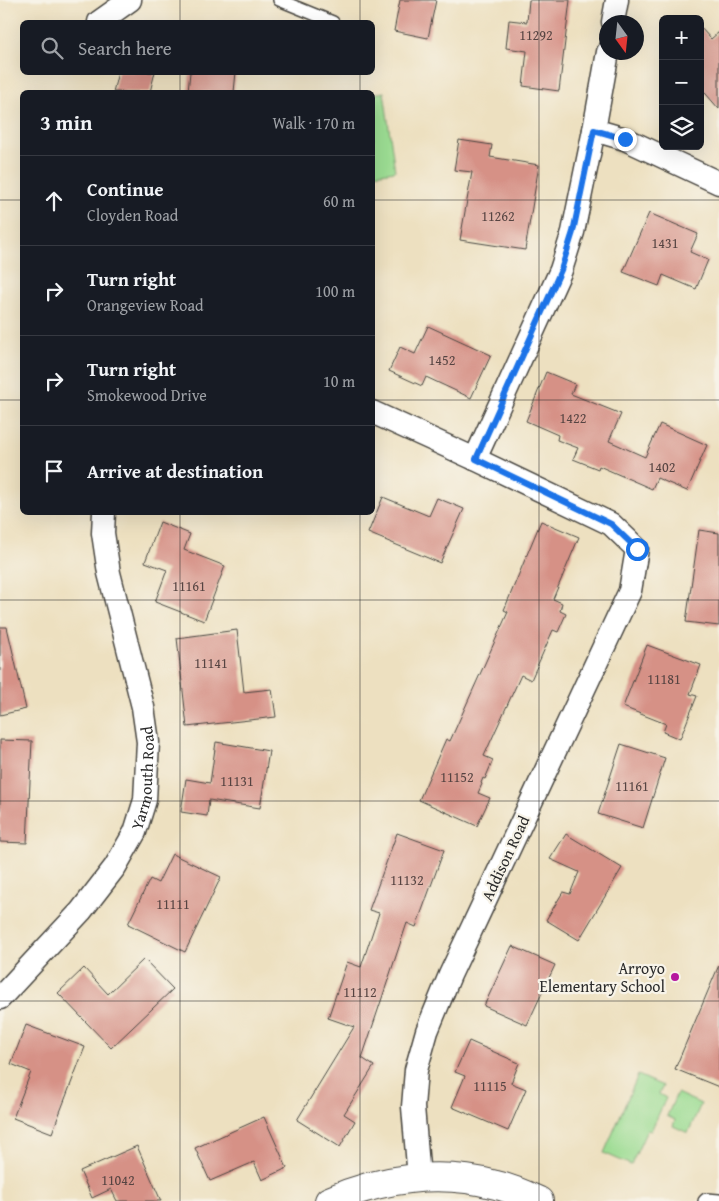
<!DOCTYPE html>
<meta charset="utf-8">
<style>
body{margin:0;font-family:"Gentium Book Plus",serif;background:#20242c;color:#f1f3f6}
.controls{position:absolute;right:15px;top:15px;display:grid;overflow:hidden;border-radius:8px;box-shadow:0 5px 20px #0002}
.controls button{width:45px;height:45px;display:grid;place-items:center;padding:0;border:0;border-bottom:1px solid #363941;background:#171b24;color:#f1f3f6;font:25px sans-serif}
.compass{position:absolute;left:599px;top:15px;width:45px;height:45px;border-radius:50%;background:#171b24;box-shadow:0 5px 20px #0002;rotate:165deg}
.stop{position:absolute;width:15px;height:15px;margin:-11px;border:4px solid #1a73e8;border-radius:50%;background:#fff}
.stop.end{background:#1a73e8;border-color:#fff;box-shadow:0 1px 5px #0008}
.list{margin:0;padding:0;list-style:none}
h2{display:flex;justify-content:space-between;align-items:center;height:65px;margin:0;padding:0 20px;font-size:21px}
h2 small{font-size:16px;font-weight:400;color:#9ea1a6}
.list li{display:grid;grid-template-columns:32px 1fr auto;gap:15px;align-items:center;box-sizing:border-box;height:90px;padding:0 20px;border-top:1px solid #363941}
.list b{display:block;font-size:19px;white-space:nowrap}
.list p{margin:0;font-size:16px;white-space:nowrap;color:#9ea1a6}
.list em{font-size:16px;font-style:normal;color:#9ea1a6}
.icon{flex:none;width:28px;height:28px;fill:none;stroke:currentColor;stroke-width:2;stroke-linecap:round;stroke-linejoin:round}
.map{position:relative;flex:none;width:719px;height:1201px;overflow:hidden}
.search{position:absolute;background:#171b24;box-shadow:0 5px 20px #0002;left:20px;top:20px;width:355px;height:55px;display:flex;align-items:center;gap:12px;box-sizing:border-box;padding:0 18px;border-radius:8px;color:#9ea1a6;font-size:19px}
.panel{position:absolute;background:#171b24;box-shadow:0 5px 20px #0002;left:20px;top:90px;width:355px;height:425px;border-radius:8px}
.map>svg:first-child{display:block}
.green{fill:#9bdc92;stroke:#63845e}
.building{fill:#d69186}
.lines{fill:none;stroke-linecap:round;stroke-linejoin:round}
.service-casing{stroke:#484641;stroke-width:14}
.minor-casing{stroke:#484641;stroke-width:25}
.tertiary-casing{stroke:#484641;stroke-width:30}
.service{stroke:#fff;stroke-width:11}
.minor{stroke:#fff;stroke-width:22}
.tertiary{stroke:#fff;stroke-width:28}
.route{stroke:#1a73e8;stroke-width:6}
.grid{fill:none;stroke:#2b2b2b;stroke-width:1;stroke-opacity:0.55}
.poi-dot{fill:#b5179e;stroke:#f7f3e8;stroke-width:2}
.labels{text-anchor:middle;stroke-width:4.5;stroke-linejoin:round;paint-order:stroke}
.number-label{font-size:14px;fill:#564442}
.street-label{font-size:16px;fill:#2b2b2b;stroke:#f7f3e8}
.poi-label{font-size:16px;fill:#2b2b2b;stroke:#f7f3e8;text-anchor:end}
</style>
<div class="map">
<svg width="719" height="1201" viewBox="0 0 719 1201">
<rect width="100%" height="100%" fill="#f7f3e8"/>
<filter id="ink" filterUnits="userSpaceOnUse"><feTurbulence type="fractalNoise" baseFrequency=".02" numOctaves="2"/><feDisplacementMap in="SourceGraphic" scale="10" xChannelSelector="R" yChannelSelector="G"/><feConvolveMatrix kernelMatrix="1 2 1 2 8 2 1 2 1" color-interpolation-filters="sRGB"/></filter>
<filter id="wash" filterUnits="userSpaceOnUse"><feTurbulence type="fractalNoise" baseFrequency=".0096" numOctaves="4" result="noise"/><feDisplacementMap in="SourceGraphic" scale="20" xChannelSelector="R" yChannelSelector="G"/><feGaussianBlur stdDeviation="1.12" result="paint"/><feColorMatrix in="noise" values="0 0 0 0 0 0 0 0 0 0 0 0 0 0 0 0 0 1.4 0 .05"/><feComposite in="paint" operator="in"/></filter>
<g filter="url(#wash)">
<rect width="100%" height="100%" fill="#ede0c0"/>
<g class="green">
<path d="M384,92L395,171L373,174V94Z"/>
<path d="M638,1075L663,1086L659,1094L666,1098L651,1131L647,1130L631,1165L604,1153Z"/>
<path d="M677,1093L701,1104L688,1133L673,1126L675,1120L667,1116Z"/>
</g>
<g id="blocks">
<g class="building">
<path d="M400,0H436L428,38L394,31Z"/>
<path d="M529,0H570L559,91L523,86L527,51L506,48L509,20L527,22Z"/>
<path d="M700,27L711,39L719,32V109L700,87Z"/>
<path d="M118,72H155L150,92H113Z"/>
<path d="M190,72H236L234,92H188Z"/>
<path d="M459,140L492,145L490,157L539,165L525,250L460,240L472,172L454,170Z"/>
<path d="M649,213L698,234L690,252L708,260L696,289L663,275L659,286L623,272Z"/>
<path d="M428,326L491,355L471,398L426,377L422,386L389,371L400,347L415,354Z"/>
<path d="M546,372L575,384L571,394L621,414L609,441L645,457L660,424L707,445L687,491L657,478L652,489L599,466L598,469L573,459L578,448L557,440L558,435L526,421Z"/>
<path d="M383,497L429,516L437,498L464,509L440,563L368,533Z"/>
<path d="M541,521L579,537L553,599L562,603L560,611L566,614L558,632L553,630L531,680L521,675L484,756L493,760L485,779L483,778L481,783L482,784L478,793L490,798L477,826L419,800L446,739L450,741L508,612L504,610Z"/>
<path d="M160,522L190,534L184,550L225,566L204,621L155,602L167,570L145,562Z"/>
<path d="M699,530L719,533V626L686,622Z"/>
<path d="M0,627H7L26,709L0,715Z"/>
<path d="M237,630L244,692L272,689L276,717L187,727L177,638Z"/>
<path d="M647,645L701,665L690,694L697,696L680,739L663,732L666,724L623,707Z"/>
<path d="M0,740L32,741L27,843L0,842Z"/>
<path d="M216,742L269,751L260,808L209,800L207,816L181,812L186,779L210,783Z"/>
<path d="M621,744L665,758L643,828L598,814Z"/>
<path d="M397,833L444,850L416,927L407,923L362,1058L374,1066L344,1114L355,1121L340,1147L297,1120L354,1027L328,1018L347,962L361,967L379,913L369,910Z"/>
<path d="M566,834L622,868L579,940L546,920L563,892L570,894L579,872L550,859Z"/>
<path d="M172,854L221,877L185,952L128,924L150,879L158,883Z"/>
<path d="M512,946L555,965L527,1025L484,1006Z"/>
<path d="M144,959L173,989L111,1048L58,993L84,968L108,994Z"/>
<path d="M719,965V1087L675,1069Z"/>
<path d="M26,1025L85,1047L52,1133L13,1118L31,1072L11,1064Z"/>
<path d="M469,1041L519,1063L511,1083L526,1089L508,1131L452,1107L465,1076L455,1072Z"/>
<path d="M264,1117L287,1168L262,1180L254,1162L210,1181L195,1148Z"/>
<path d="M137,1146L161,1201H117L111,1189L92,1198L80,1171Z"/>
</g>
</g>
</g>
<g filter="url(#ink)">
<use href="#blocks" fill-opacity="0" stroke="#484641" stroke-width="1"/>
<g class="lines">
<g class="service-casing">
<g id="service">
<path d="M279,0L333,22"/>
<path d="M704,1201L706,1199L719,1200"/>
</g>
</g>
<g class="minor-casing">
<g id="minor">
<path d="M99,22L130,0"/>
<path d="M613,22L617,0"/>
<path d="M594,130L625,139L719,183"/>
<path d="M372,412L475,459L611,524L637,549L630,591L450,975L427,1031L416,1070L413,1107L419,1178"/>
<path d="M475,459L561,270L573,232L594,130L608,52"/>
<path id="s1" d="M0,998L81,911L115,867L135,832L145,800L148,742L143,707L109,573L103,533L104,512"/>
</g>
</g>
<g class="tertiary-casing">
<path id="tertiary" d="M329,1201C381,1178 440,1170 496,1185C511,1188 526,1195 539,1201"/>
</g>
<use href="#service" class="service"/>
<use href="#minor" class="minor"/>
<use href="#tertiary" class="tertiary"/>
</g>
</g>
<g class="lines" filter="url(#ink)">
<path class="route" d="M625,139L594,130L573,232L561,270L476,459L611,524L637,549"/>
</g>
<path class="grid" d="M180,0V22M360,0V22M539,0V1201M180,72V92M360,72V92M0,200H22M372,200H719M0,400H22M372,400H719M180,512V1201M360,512V1201M0,600H719M0,801H719M0,1001H719"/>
<circle class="poi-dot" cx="675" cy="977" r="5"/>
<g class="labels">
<g class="number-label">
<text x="536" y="40">11292</text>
<text x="498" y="221">11262</text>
<text x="665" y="248">1431</text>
<text x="442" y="365">1452</text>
<text x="573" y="423">1422</text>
<text x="662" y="472">1402</text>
<text x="189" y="591">11161</text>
<text x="211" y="668">11141</text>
<text x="664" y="684">11181</text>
<text x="457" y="782">11152</text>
<text x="237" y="786">11131</text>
<text x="632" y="791">11161</text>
<text x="407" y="885">11132</text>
<text x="173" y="909">11111</text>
<text x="360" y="997">11112</text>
<text x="490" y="1091">11115</text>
<text x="118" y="1185">11042</text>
</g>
<g class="street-label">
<text dy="6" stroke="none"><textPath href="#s1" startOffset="270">Yarmouth Road</textPath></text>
<text transform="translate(505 858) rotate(-65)" y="6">Addison Road</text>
</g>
<g class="poi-label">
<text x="665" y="974">Arroyo<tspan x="665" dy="18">Elementary School</tspan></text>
</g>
</g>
</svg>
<div class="controls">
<button>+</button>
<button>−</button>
<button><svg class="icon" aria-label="layers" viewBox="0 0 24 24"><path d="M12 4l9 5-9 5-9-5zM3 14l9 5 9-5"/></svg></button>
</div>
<svg class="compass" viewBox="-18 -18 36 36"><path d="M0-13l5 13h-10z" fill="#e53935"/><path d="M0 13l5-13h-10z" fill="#9ea1a6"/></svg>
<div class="stop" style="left:637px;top:549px"></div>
<div class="stop end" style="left:625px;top:139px"></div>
<div class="search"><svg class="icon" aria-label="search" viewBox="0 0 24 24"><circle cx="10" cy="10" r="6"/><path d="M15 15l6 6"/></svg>Search here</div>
<section class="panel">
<h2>3 min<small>Walk · 170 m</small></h2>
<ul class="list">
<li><svg class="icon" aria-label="ahead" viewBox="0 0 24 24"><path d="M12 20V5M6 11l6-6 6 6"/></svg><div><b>Continue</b><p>Cloyden Road</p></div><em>60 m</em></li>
<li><svg class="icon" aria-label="right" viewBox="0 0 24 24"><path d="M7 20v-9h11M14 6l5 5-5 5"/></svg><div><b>Turn right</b><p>Orangeview Road</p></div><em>100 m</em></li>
<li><svg class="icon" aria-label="right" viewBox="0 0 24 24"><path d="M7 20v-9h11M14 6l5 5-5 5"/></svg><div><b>Turn right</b><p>Smokewood Drive</p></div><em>10 m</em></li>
<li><svg class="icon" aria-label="arrive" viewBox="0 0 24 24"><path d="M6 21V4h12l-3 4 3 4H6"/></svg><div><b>Arrive at destination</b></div></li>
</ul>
</section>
</div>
